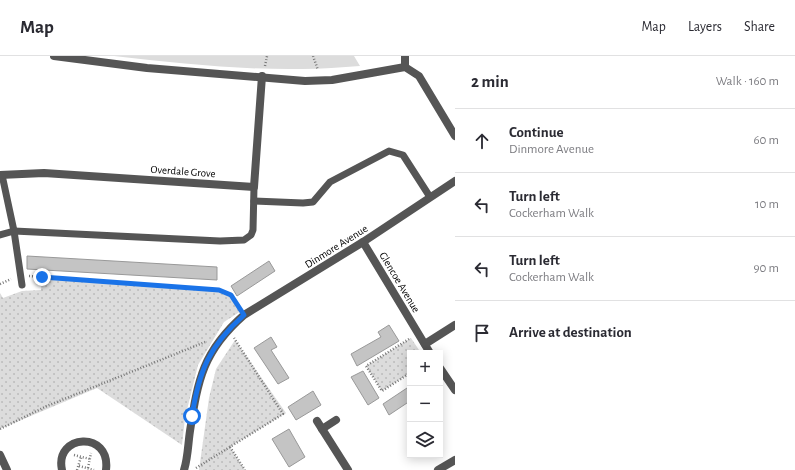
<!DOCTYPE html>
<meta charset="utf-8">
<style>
body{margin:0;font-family:"Alegreya Sans",sans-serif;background:#f7f7f7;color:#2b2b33}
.controls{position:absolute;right:12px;bottom:12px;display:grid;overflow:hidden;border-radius:0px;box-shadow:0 2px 10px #0003}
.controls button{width:36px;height:36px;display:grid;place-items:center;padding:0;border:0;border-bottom:1px solid #e1e1e2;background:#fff;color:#2b2b33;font:20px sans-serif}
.stop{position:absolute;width:12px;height:12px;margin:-9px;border:3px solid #1a73e8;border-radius:50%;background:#fff}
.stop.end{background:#1a73e8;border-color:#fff;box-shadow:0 1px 4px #0008}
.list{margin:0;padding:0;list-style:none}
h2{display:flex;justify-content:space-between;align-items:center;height:52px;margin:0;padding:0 16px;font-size:17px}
h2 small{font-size:13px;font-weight:400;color:#7c7c81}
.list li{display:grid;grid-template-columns:26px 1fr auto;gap:12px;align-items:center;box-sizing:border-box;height:64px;padding:0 16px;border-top:1px solid #e1e1e2}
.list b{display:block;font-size:15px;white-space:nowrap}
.list p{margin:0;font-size:13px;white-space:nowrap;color:#7c7c81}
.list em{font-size:13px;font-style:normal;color:#7c7c81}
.icon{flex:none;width:22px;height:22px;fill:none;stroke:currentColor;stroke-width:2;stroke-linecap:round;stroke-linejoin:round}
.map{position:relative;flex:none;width:455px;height:414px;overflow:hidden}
header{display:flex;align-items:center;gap:24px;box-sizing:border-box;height:56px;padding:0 20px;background:#fff;border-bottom:1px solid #e1e1e2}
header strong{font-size:19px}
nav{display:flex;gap:22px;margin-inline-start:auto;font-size:14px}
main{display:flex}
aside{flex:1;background:#fff}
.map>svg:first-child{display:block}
.grass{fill:url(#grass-dots)}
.park{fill:#dcdcdc}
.building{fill:#c4c4c4;stroke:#999}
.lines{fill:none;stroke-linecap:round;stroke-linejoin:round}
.path{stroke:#777;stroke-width:2.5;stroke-dasharray:1 2;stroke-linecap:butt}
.service{stroke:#555;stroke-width:7}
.minor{stroke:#555;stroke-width:8}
.route{stroke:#1a73e8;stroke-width:5}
.labels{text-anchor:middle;stroke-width:4;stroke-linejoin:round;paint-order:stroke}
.street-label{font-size:11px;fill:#000;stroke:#fff}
</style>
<header>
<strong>Map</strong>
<nav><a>Map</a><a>Layers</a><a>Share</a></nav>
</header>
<main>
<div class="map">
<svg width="455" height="414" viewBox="0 0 455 414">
<defs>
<pattern id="grass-dots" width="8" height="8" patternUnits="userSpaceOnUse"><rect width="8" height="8" fill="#dcdcdc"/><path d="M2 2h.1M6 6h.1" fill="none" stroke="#bbb" stroke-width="1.8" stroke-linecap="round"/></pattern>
</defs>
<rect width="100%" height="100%" fill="#fff"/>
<g class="grass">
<path d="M42,221L219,234L231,239L241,255L224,266L198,309L185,362L182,389L97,332L0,373V237L3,242L22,235L41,234Z"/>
<path d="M411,282L421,297H410V317L382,335L366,310Z"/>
<path d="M235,284L286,357L230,391L245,414H199L209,342L216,313Z"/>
</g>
<path class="park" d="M114,0H354L360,10C341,11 322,13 302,13C239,14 176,7 114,0Z"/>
<g class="building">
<path d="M27,200L217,211V224L27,213Z"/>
<path d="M269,205L275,215L237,240L231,230Z"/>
<path d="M389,269L399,285L357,310L351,298L381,281L378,276Z"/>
<path d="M271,281L277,291L271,294L289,322L278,328L254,292Z"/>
<path d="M363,315L379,342L368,349L351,321Z"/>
<path d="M410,330V345L389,359L383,348Z"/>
<path d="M313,335L321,349L296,364L288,351Z"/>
<path d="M289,373L305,401L289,411L272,383Z"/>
</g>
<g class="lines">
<g class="path">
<path d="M313,0L318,14"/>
<path d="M265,10L267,0"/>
<path d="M29,220L219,234L231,239L239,252"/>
<path d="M0,228L11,223"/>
<path d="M409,283L366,310L382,335L410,317"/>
<path d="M0,373L47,350L205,286"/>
<path d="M230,391L245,414"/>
<path d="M74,399L90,403"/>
<path d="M79,410L94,414"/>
<path d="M88,412L91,397"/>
<path d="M196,412L283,358L234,282"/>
<path d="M77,414L81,401"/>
</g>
<g class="service">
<path d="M2,119L14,175L22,229"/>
<path d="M254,145L303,147L313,146L330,126L389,95L403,99L430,141"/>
<path d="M0,179L14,175L220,185L244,184L251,179L253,174L254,131"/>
</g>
<g class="minor">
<path d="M54,0L147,12L305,25L332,24L405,11L419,20L455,80"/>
<path d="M405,0V11"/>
<path d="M0,119L44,117L254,131L262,20"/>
<path d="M363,186L430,297"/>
<path d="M425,288L455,269"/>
<path d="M440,312L455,334"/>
<path d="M317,365L348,414"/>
<path d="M322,373L336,364"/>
<path d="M0,399L7,414"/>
<path d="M62,414C54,378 111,374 106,414"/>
<path d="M184,414C188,402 188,388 190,375C198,323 203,295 244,259L363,186L455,125"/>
<path d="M438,414L455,404"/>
</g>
</g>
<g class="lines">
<path class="route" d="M42,221L219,234L231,239L244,259C209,290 199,315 192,360"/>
</g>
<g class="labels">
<g class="street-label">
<text transform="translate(183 115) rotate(4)" y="4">Overdale Grove</text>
<text transform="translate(336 190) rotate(-32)" y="4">Dinmore Avenue</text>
<text transform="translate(400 226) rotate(59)" y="4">Glencoe Avenue</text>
</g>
</g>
</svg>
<div class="controls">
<button>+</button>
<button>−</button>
<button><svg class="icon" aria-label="layers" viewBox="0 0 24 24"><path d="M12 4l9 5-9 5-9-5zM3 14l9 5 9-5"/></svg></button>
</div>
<div class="stop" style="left:192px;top:360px"></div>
<div class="stop end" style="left:42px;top:221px"></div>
</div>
<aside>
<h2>2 min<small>Walk · 160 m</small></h2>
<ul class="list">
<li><svg class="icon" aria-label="ahead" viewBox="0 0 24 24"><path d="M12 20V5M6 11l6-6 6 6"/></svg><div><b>Continue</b><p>Dinmore Avenue</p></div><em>60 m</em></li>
<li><svg class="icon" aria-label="left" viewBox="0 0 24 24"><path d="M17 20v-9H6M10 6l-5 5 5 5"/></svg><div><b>Turn left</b><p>Cockerham Walk</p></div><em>10 m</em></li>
<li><svg class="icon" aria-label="left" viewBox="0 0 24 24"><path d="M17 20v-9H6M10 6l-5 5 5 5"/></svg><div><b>Turn left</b><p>Cockerham Walk</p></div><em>90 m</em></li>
<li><svg class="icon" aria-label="arrive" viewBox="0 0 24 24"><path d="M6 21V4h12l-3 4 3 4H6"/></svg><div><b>Arrive at destination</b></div></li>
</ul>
</aside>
</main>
